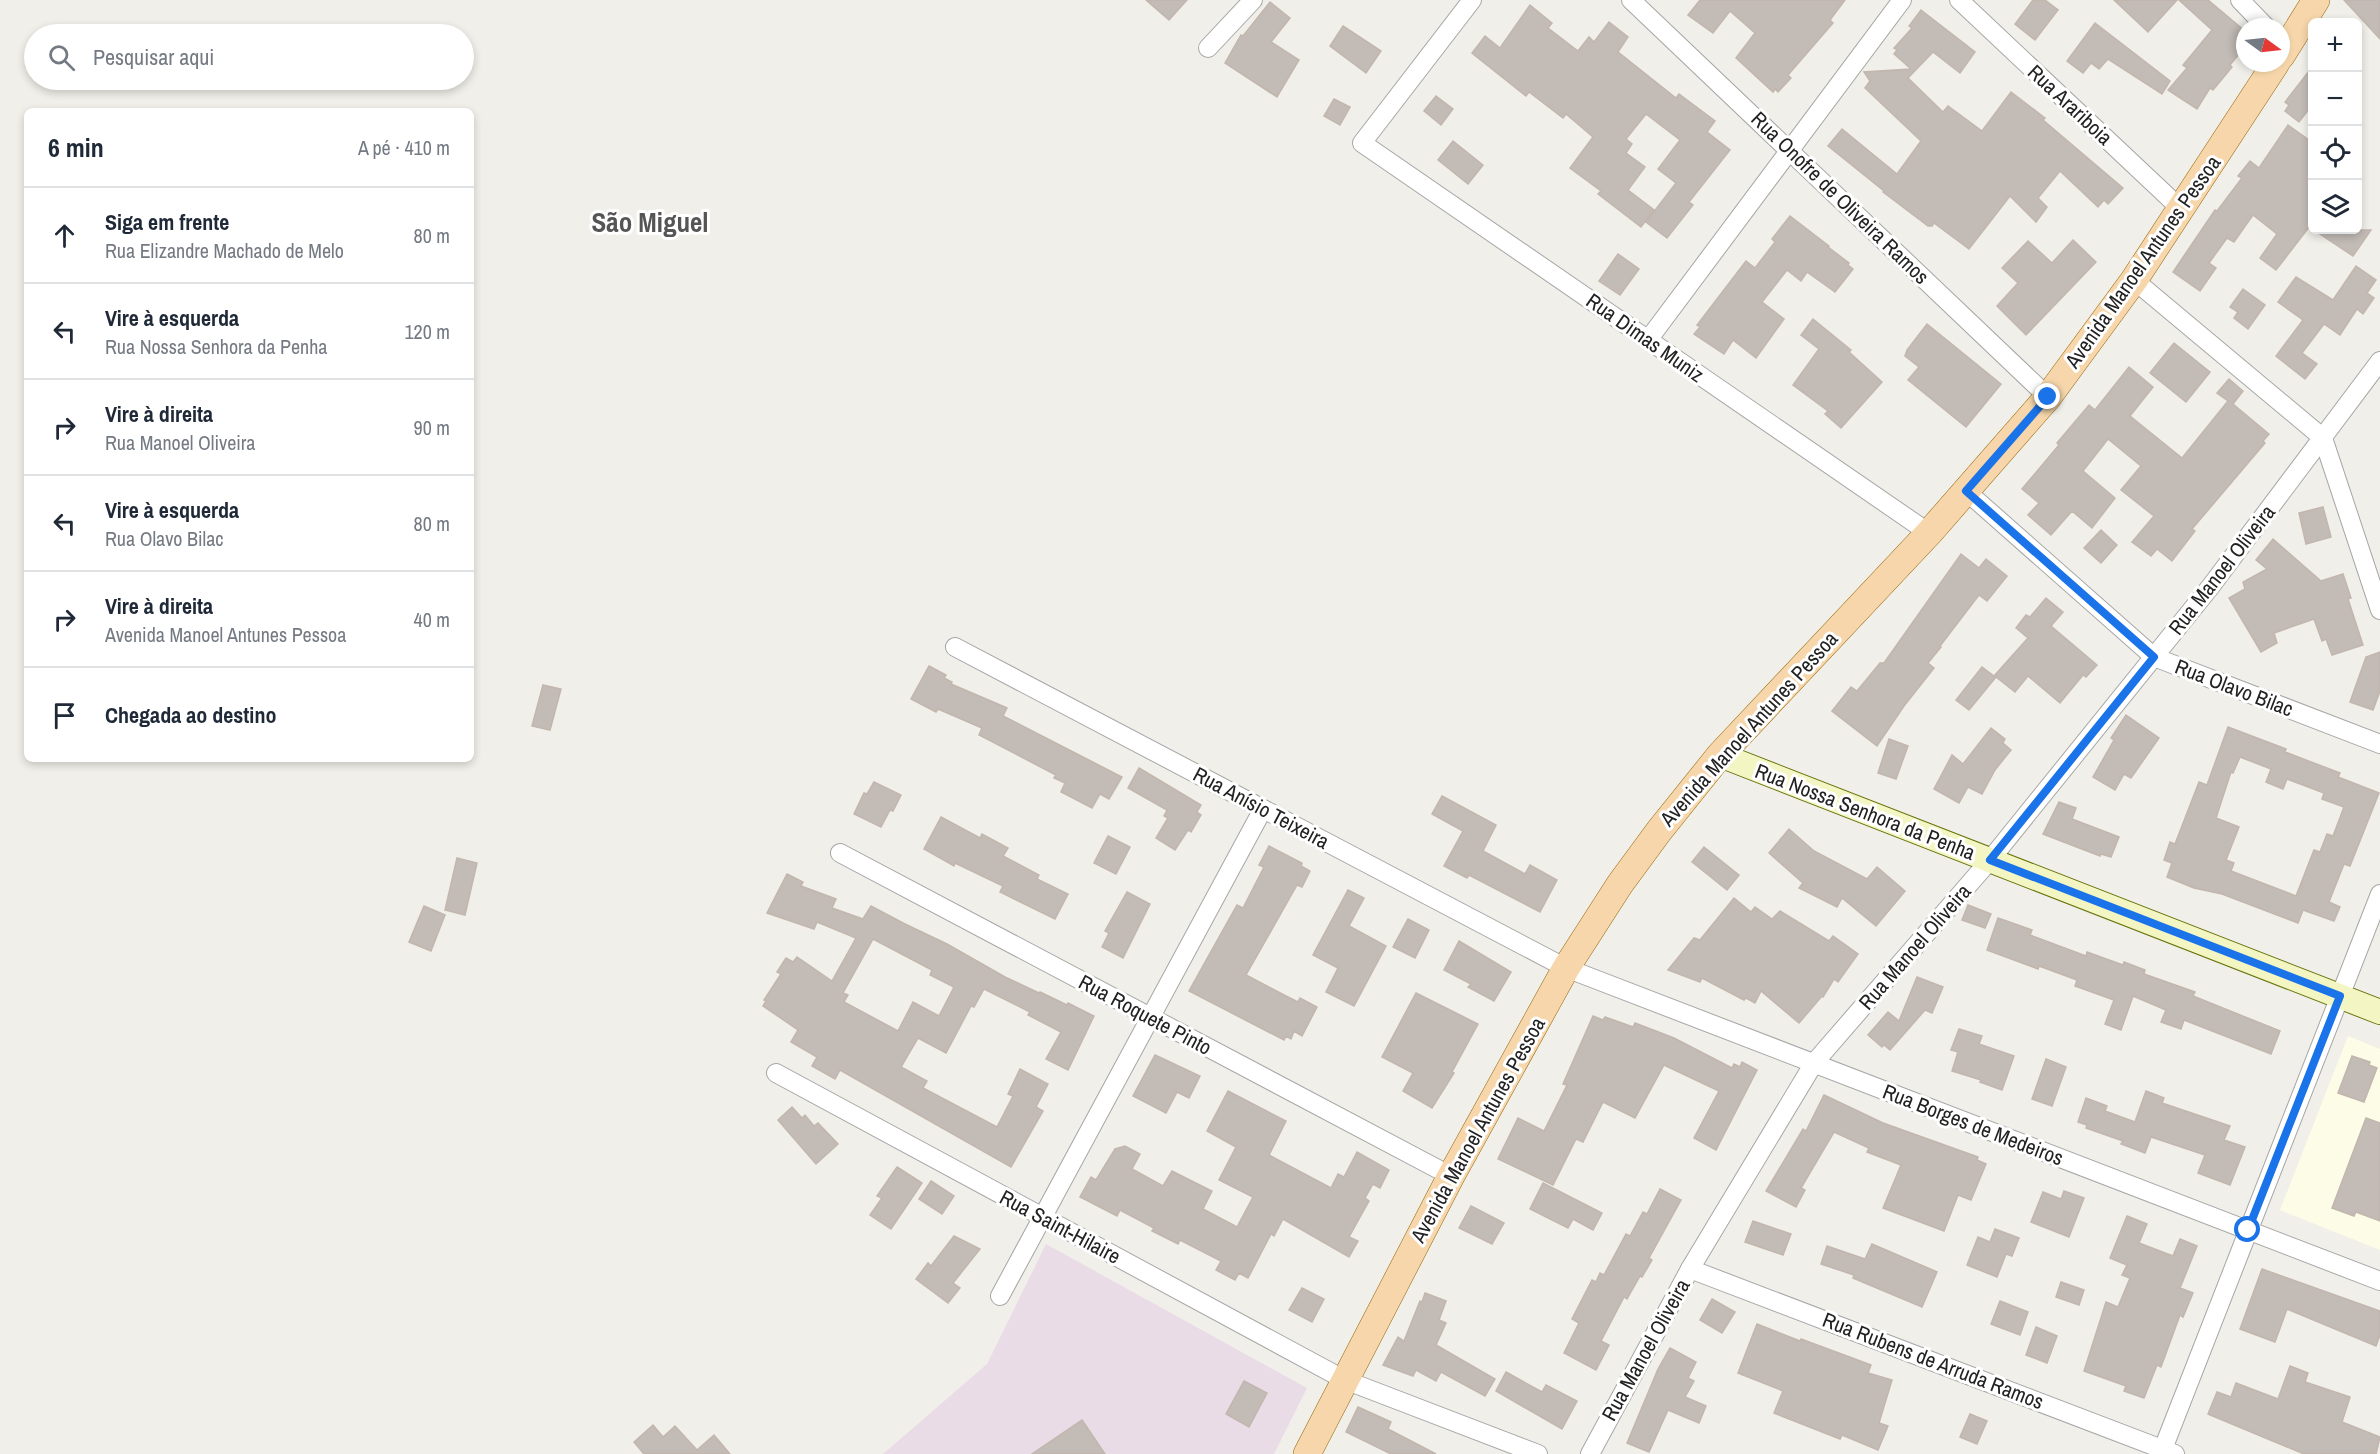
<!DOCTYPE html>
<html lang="pt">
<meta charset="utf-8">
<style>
body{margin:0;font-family:"Archivo Narrow",sans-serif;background:#f2f2f3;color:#1f2937}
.controls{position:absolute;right:18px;top:18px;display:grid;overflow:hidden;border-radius:9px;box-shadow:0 3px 9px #0003}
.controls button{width:54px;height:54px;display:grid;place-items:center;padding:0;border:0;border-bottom:2px solid #e0e1e3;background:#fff;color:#1f2937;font:30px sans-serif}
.compass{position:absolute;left:2236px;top:18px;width:54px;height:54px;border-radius:50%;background:#fff;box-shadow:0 3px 9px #0003;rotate:105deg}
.stop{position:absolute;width:18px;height:18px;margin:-14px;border:4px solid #1a73e8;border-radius:50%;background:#fff}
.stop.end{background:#1a73e8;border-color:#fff;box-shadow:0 2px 6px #0008}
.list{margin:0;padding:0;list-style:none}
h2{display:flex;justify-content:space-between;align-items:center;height:78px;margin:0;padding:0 24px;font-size:26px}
h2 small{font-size:20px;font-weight:400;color:#747a83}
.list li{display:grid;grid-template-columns:39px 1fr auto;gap:18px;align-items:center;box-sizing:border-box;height:96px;padding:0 24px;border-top:2px solid #e0e1e3}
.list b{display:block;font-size:22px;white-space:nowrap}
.list p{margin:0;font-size:20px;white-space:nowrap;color:#747a83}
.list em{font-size:20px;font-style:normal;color:#747a83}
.icon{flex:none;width:33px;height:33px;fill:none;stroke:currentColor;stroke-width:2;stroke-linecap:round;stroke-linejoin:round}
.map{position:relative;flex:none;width:2380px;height:1454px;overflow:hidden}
.search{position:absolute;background:#fff;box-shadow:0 3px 9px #0003;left:24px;top:24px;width:450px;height:66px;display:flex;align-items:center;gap:15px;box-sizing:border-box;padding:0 21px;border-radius:33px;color:#747a83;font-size:22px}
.panel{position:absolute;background:#fff;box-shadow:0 3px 9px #0003;left:24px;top:108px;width:450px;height:654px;border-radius:9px}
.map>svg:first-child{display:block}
.industrial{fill:#eadce7}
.education{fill:#fdfde7}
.building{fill:#c2bbb6;stroke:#c2b6ad;stroke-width:1.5;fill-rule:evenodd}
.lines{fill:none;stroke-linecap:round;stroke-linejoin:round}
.street-casing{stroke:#a6a6a6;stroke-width:20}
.secondary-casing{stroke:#68740e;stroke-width:26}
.primary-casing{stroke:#94680b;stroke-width:28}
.street{stroke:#fff;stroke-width:18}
.secondary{stroke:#f3f6c3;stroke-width:24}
.primary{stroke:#f6d6aa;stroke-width:27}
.route{stroke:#1a73e8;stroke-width:8}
.labels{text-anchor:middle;stroke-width:6;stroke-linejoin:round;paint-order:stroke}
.street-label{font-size:21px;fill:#222;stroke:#fff}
.district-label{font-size:27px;font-weight:bold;fill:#555;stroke:#fff}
</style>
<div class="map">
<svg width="2380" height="1454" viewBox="0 0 2380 1454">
<rect width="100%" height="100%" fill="#f1efe9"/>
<path class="industrial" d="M1046,1244L1307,1388L1274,1454H883L987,1364Z"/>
<path class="education" d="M2348,1036L2380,1049V1250L2280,1210Z"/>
<g class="building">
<path d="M1146,0H1187L1169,20Z"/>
<path d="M1700,0H1845L1830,20L1833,23L1788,75L1791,78L1778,92L1775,89L1773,92L1736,58L1755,33L1730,11L1713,33L1688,15Z"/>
<path d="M2033,0H2045L2058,10L2035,40L2015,24Z"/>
<path d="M2114,0H2177L2148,32Z"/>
<path d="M2179,0H2208L2245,31V47L2230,65L2232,67L2213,90L2210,88L2197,109L2168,90L2187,68L2183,65L2212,30Z"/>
<path d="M2344,0H2380V39Z"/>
<path d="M1270,2L1290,18L1271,42L1299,60L1277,97L1225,63L1241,35L1243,36Z"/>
<path d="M1530,5L1552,23L1548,28L1578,51L1589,37L1594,42L1609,22L1628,37L1618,52L1676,98L1679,94L1715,121L1707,132L1730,150L1689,202L1693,205L1667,238L1646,222L1676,183L1658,169L1680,140L1646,114L1626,139L1632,144L1626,153L1645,167L1628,190L1654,210L1641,227L1598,194L1601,191L1570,168L1593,137L1566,114L1563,118L1529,92L1526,96L1472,53L1485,36L1500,48Z"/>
<path d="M1921,10L1975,52L1960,73L1933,52L1908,78L1943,112L1948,106L1982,131L2011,92L2045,118L2043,120L2123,188L2108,204L2104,200L2098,207L2060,171L2038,198L2047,207L2036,222L2010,196L1969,249L1934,223L1932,226H1928L1883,192L1884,191L1828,146L1842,129L1897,174L1921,141L1865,88L1870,81L1864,72L1911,69L1894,54L1897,50L1894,48L1912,28L1909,26Z"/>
<path d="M2095,23L2170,81L2162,94L2108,59L2099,69L2091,63L2083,73L2067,61Z"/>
<path d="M1343,26L1381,51L1366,73L1330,46Z"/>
<path d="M2313,66V104L2299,122L2285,111L2289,105L2285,102Z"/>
<path d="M1436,96L1453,109L1441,125L1424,111Z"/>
<path d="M1334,99L1350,107L1340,125L1324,116Z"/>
<path d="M2288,125L2313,143V222L2276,270L2260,258L2277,234L2253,215L2234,242L2227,238L2209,263L2216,268L2200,291L2173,272L2215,210L2217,211L2242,178L2238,176L2250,161L2259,168Z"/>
<path d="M1453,141L1483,165L1468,184L1438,160Z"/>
<path d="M1790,216L1829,246L1828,247L1849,263L1848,265L1853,269L1835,292L1807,272L1801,281L1787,270L1762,302L1784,319L1756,358L1733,340L1724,354L1694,334L1700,327L1697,325L1746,261L1755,268L1775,242L1772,239Z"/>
<path d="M2314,230H2371L2353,256Z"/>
<path d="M2073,240L2096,262L2026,335L1997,306L2018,283L2002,268L2028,241L2052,263Z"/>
<path d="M1618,254L1639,269L1620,295L1599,281Z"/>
<path d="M2356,266L2376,280L2367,293L2374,298L2363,314L2357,309L2340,335L2324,324L2302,353L2317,364L2305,379L2276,356L2303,320L2278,302L2296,277L2333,300Z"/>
<path d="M2243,289L2265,305L2248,329L2234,318L2238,312L2230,307Z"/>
<path d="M1813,319L1851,350L1849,352L1882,382L1841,428L1825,414L1828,411L1793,385L1819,349L1801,335Z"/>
<path d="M1927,324L2001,384L1966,427L1908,380L1919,367L1905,356L1907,350Z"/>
<path d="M2174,343L2210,372L2186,402L2150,373Z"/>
<path d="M2129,367L2153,387L2130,416L2182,458L2228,401L2217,393L2229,379L2243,391L2233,404L2269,434L2263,441L2265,443L2192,529L2195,531L2172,561L2157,549L2151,556L2132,542L2154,516L2121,490L2141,466L2108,439L2083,471L2115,498L2092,528L2072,511L2051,535L2028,515L2039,503L2022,489L2059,445L2057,443L2089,405L2095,410Z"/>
<path d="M2323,507L2331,537L2306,544L2299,513Z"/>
<path d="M2101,530L2117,545L2101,563L2084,548Z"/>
<path d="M2273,539L2321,581L2343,574L2351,598L2348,599L2363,645L2332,655L2326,639L2322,641L2314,619L2274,633L2277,643L2261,652L2229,598L2245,589L2243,582L2267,569L2256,560Z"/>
<path d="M1961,554L1979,568L1986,559L2007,576L1987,601L1979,595L1940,646L1941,647L1928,663L1934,668L1904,706L1877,746L1832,711L1851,687L1857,691L1880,663H1884Z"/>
<path d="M2046,598L2063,612L2051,626L2097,665L2086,677L2083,675L2060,703L2028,676L2015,692L1996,677L1969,710L1956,700L1982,667L1994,676L2028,638L2016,628L2026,615L2030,617Z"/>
<path d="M2380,652V691L2373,710L2350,702L2366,657Z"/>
<path d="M929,666L946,675L944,678L952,682L951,684L1007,708L1003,716L1122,777L1109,799L1100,794L1092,808L1061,792L1065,783L1054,778L1056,775L979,735L982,728L938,709L936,712L911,699Z"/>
<path d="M543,685L561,689L550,730L532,726Z"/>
<path d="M2126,715L2159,738L2131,778L2124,774L2115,790L2093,777L2114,740L2111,738Z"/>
<path d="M2228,727L2286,749L2285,752L2340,773L2338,777L2379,793L2350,866L2344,864L2329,902L2340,907L2334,921L2303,910L2298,923L2222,894L2194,888L2167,877L2172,863L2164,860L2170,842L2175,844L2199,782L2207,785ZM2240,757L2271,769L2266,782L2283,789L2287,779L2324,793L2322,799L2344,807L2333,836L2327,834L2320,852L2314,850L2296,896L2231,871L2234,863L2226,860L2239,827L2216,818L2231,772L2233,773Z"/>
<path d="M1991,728L2005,739L2003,743L2011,750L1995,770L1982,794L1968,787L1959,803L1934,789L1952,755L1963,764Z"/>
<path d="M1889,739L1908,746L1896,779L1878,773Z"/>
<path d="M1139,768L1201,805L1197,812L1201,815L1191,832L1188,830L1175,850L1156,838L1168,818L1164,816L1167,810L1128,788Z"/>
<path d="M874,782L901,795L893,811L890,810L881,827L854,814L864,793L867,794Z"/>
<path d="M1442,796L1496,825L1483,851L1525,874L1530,865L1557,880L1540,912L1469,875L1467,878L1444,866L1463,831L1432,814Z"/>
<path d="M2059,802L2076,808L2072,819L2119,837L2111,857L2101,854L2100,856L2043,834Z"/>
<path d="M941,817L980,838L982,834L1008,848L1003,856L1039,875L1037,879L1068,894L1055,919L1000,892L1003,886L955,863L954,866L924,849Z"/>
<path d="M1789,829L1814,851L1867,879L1877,867L1905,891L1876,926L1842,898L1837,907L1799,888L1803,883L1769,853Z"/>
<path d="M1108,836L1130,847L1116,874L1094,863Z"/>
<path d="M1269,846L1302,863L1301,866L1310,871L1302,887L1297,885L1246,975L1286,996L1298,1002L1300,998L1317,1007L1302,1036L1294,1031L1291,1039L1286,1036L1284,1040L1189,991L1237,905L1243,908L1264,867L1259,865Z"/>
<path d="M1704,847L1739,875L1727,890L1692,862Z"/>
<path d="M457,858L477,863L465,915L445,910Z"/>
<path d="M787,874L803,882L801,886L836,899L832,908L863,919L871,906L905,924L947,944L1005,977L1039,993L1040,992L1067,1005L1068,1003L1094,1016L1068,1070L1046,1059L1061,1032L1028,1015L1030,1012L984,989L974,1007L971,1006L946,1053L918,1038L901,1067L927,1081L923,1088L997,1127L1013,1096L1008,1094L1020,1069L1048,1084L1036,1107L1043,1111L1011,1167L840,1070L835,1079L812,1066L817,1057L791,1042L798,1030L763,1006L766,1001L764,1000L781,974L777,972L786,958L793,962L797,957L832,981L856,938L817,922L814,929L767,913ZM873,939L932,970L930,975L954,987L939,1016L913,1002L898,1031L844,1002L848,995L843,993Z"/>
<path d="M1348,890L1364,898L1349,926L1386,946L1354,1006L1326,992L1338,968L1313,955Z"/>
<path d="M1127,892L1150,904L1123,958L1102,947L1109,933L1105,931Z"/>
<path d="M1734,898L1751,912L1755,907L1772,919L1780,911L1829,941L1833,936L1858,954L1838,982L1834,979L1823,997L1822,996L1799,1023L1761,991L1755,1003L1746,998L1744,1000L1702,978L1700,982L1668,970L1694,938L1700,940Z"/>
<path d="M1968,905L1991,914L1985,928L1962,920Z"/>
<path d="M424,906L445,915L431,951L409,942Z"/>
<path d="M1998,918L2032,930L2030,935L2086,956L2087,952L2123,965L2124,962L2145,970L2144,974L2195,992L2193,996L2280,1031L2271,1054L2184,1020L2181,1029L2161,1022L2166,1010L2133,996L2121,1030L2105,1024L2114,1000L2075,986L2077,980L2039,966L2038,969L1987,950Z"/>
<path d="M1408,919L1429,930L1415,958L1393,947Z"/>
<path d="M1459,941L1511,972L1494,1001L1468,987L1471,984L1444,970Z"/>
<path d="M1917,977L1943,987L1932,1013L1925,1010L1890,1050L1884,1045L1882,1047L1868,1035L1888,1012L1899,1021Z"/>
<path d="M1416,993L1478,1024L1452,1072L1454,1073L1432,1108L1403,1091L1413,1073L1382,1057Z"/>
<path d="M1593,1016L1603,1020L1605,1017L1633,1027L1635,1023L1674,1038L1732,1068L1734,1064L1740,1067L1742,1062L1757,1070L1716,1150L1694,1138L1719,1091L1664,1065L1635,1118L1603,1102L1583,1142L1576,1139L1553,1185L1498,1159L1518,1118L1544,1131L1567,1085L1563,1084Z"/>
<path d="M1959,1029L1982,1036L1979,1044L2014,1056L2002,1090L1980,1082L1981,1080L1952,1071L1958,1052L1951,1050Z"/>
<path d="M1155,1055L1200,1076L1189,1098L1177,1092L1166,1113L1133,1096Z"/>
<path d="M2352,1056L2370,1062L2369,1065L2377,1068L2364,1102L2338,1093Z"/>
<path d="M2046,1059L2066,1067L2052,1106L2032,1099Z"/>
<path d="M1228,1091L1286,1121L1269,1155L1331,1188L1338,1174L1344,1177L1357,1152L1389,1170L1380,1188L1373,1184L1365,1198L1369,1201L1349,1237L1358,1241L1349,1257L1283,1219L1274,1236L1271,1234L1248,1278L1239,1273L1235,1280L1216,1270L1221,1261L1180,1240L1178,1244L1152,1231L1154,1228L1120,1210L1117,1216L1080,1197L1091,1177L1096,1180L1115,1149L1125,1146L1140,1154L1132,1169L1163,1186L1172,1171L1212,1191L1203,1209L1237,1227L1253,1197L1219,1180L1236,1147L1207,1131Z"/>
<path d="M2146,1091L2164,1098L2162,1103L2230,1126L2224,1140L2245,1147L2230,1185L2198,1173L2205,1155L2151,1137L2145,1153L2121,1144L2123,1141L2086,1128L2087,1125L2078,1122L2086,1098L2107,1106L2105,1111L2135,1122Z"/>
<path d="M1824,1095L1883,1123L1978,1157L1977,1160L1986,1164L1971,1200L1958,1195L1944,1231L1883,1208L1901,1165L1867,1152L1869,1148L1834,1132L1801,1188L1805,1190L1796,1207L1766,1191L1803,1129L1806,1131Z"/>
<path d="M792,1107L802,1118L805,1115L814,1126L818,1123L838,1144L816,1164L778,1120Z"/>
<path d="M2366,1118L2380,1123V1221L2356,1212L2354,1216L2332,1208Z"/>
<path d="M897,1167L922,1183L891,1229L870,1215L882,1198L877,1196Z"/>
<path d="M931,1181L954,1196L942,1214L919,1199Z"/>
<path d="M1543,1183L1602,1213L1593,1230L1573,1219L1568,1228L1530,1209Z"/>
<path d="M1660,1189L1681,1200L1649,1258L1652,1260L1642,1277L1640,1276L1627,1299L1624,1297L1601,1341L1609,1345L1596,1370L1564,1353L1579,1323L1572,1319L1592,1280L1596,1282L1600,1273L1604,1275L1626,1234L1630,1236L1643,1212L1647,1214Z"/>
<path d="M2064,1191L2084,1198L2069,1237L2031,1222L2043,1192L2061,1199Z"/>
<path d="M1471,1206L1504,1223L1492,1244L1459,1228Z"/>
<path d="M2127,1216L2147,1224L2139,1243L2173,1256L2180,1239L2197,1246L2180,1288L2193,1293L2183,1317L2180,1315L2161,1367L2157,1365L2144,1398L2124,1391L2126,1386L2084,1371L2106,1302L2118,1307L2130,1278L2122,1275L2127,1265L2110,1258Z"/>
<path d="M1753,1221L1791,1234L1783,1255L1745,1242Z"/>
<path d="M1995,1229L2019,1238L2012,1256L2006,1254L1997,1277L1967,1265L1978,1237L1990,1242Z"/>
<path d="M954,1236L980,1249L953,1283L960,1288L948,1303L916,1279L928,1263L931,1266Z"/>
<path d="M1872,1244L1937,1272L1922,1307L1853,1278L1854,1275L1821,1264L1827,1246L1865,1259Z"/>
<path d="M2262,1269L2380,1311V1335L2376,1346L2287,1309L2275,1342L2240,1329Z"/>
<path d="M2061,1282L2084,1290L2079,1305L2056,1297Z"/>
<path d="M1302,1288L1324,1299L1312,1322L1289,1310Z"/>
<path d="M1425,1293L1446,1301L1439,1320L1446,1323L1436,1345L1495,1379L1485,1396L1441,1372L1436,1381L1416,1370L1413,1376L1383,1365L1398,1337L1404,1341L1420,1301L1422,1302Z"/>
<path d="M1712,1299L1735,1312L1722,1333L1700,1320Z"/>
<path d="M2000,1301L2028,1312L2020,1335L1991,1324Z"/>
<path d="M1757,1324L1800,1341L1801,1339L1871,1365L1868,1373L1892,1380L1879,1423L1888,1426L1878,1450L1842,1435L1840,1439L1774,1413L1783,1391L1738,1373Z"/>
<path d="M2036,1327L2057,1336L2047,1363L2026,1355Z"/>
<path d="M1670,1348L1696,1362L1688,1378L1694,1381L1685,1397L1706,1406L1699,1423L1668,1410L1649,1452L1627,1443L1658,1369Z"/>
<path d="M2290,1366L2308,1373L2305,1382L2350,1397L2342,1422L2380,1437L2376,1454H2304L2208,1414L2217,1392L2231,1397L2236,1383L2278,1399Z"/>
<path d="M1506,1372L1542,1392L1546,1385L1577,1401L1562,1429L1496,1391Z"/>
<path d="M1244,1381L1267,1393L1249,1427L1226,1414Z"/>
<path d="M1358,1407L1391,1422L1388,1429L1436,1454H1391L1346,1432Z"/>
<path d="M1970,1414L1987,1421L1977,1444L1960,1437Z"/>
<path d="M1082,1420L1105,1454H1032Z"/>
<path d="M653,1425L663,1437L675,1426L697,1450L714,1435L730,1454H644L634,1442Z"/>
</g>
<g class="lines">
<g class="street-casing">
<g id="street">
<path d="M1472,0L1362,143L1929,533"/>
<path d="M1631,0L2048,397"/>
<path d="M1959,0L2182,210"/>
<path d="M2240,0L2266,27"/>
<path d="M1208,48L1253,0"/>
<path d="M2134,280L2323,438L2380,610"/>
<path d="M1648,340L1902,0"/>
<path d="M1966,491L2154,657L2380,744"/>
<path d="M955,647L1566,968L2380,1281"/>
<path d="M840,853L1451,1176"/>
<path d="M776,1073L1345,1380L1538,1454"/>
<path d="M1690,1269L2175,1454"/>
<path d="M1000,1296L1263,809"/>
<path d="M1590,1454L1690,1269L1814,1063L1990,860L2211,586L2380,361"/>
<path d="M2161,1454L2380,894"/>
</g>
</g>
<g class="secondary-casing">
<path id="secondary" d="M1720,755L2380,1012"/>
</g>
<g class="primary-casing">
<g id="primary">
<path d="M2281,56L2316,0"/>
<path d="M1307,1454L1451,1176L1566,968L1620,884L1659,831L1720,755L1929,533L2048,397L2134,280L2276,63"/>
</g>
</g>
<use href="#street" class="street"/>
<use href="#secondary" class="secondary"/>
<use href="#primary" class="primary"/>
</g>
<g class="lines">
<path class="route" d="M2048,397L1966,491L2154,657L1990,860L2340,996L2248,1230"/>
</g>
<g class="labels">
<g class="street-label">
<text transform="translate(2070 105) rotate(43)" y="7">Rua Arariboia</text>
<text transform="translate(1840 198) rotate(44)" y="7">Rua Onofre de Oliveira Ramos</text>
<text transform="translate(2143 262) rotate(-55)" y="7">Avenida Manoel Antunes Pessoa</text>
<text transform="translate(1645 338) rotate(35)" y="7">Rua Dimas Muniz</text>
<text transform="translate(2222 570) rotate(-52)" y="7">Rua Manoel Oliveira</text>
<text transform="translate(2234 688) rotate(21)" y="7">Rua Olavo Bilac</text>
<text transform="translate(1749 729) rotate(-48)" y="7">Avenida Manoel Antunes Pessoa</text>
<text transform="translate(1261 808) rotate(28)" y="7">Rua Anísio Teixeira</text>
<text transform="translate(1865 812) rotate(21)" y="7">Rua Nossa Senhora da Penha</text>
<text transform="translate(1915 947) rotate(-49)" y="7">Rua Manoel Oliveira</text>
<text transform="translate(1145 1015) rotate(28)" y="7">Rua Roquete Pinto</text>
<text transform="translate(1973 1125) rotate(21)" y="7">Rua Borges de Medeiros</text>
<text transform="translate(1478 1130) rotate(-61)" y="7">Avenida Manoel Antunes Pessoa</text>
<text transform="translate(1060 1227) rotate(28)" y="7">Rua Saint-Hilaire</text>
<text transform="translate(1646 1350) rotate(-61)" y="7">Rua Manoel Oliveira</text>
<text transform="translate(1933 1361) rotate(21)" y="7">Rua Rubens de Arruda Ramos</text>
</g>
<g class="district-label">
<text x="650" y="232">São Miguel</text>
</g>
</g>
</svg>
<div class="controls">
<button>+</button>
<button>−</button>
<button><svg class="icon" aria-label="locate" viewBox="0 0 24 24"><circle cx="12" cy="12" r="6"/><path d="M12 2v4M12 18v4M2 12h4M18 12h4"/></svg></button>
<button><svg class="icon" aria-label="layers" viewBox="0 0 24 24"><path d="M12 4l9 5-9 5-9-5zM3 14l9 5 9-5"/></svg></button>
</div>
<svg class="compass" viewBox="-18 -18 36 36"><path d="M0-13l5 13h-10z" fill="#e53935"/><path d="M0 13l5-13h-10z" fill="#747a83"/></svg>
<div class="stop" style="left:2248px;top:1230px"></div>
<div class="stop end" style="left:2048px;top:397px"></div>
<div class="search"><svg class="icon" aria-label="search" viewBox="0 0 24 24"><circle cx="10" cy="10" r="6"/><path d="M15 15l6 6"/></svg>Pesquisar aqui</div>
<section class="panel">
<h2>6 min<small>A pé · 410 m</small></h2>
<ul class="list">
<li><svg class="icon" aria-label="ahead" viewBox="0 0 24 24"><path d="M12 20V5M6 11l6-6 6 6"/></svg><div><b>Siga em frente</b><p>Rua Elizandre Machado de Melo</p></div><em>80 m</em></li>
<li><svg class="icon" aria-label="left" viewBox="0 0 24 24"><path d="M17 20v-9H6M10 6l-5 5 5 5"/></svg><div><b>Vire à esquerda</b><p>Rua Nossa Senhora da Penha</p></div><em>120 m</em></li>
<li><svg class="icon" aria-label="right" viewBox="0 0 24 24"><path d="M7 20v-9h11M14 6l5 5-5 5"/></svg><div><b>Vire à direita</b><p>Rua Manoel Oliveira</p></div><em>90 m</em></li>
<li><svg class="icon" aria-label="left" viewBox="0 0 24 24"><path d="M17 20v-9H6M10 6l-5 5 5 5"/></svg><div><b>Vire à esquerda</b><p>Rua Olavo Bilac</p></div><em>80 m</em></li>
<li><svg class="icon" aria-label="right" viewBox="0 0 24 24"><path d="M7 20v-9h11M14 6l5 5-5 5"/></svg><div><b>Vire à direita</b><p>Avenida Manoel Antunes Pessoa</p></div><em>40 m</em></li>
<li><svg class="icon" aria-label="arrive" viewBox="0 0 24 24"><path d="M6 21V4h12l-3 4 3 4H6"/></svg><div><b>Chegada ao destino</b></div></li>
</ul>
</section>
</div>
